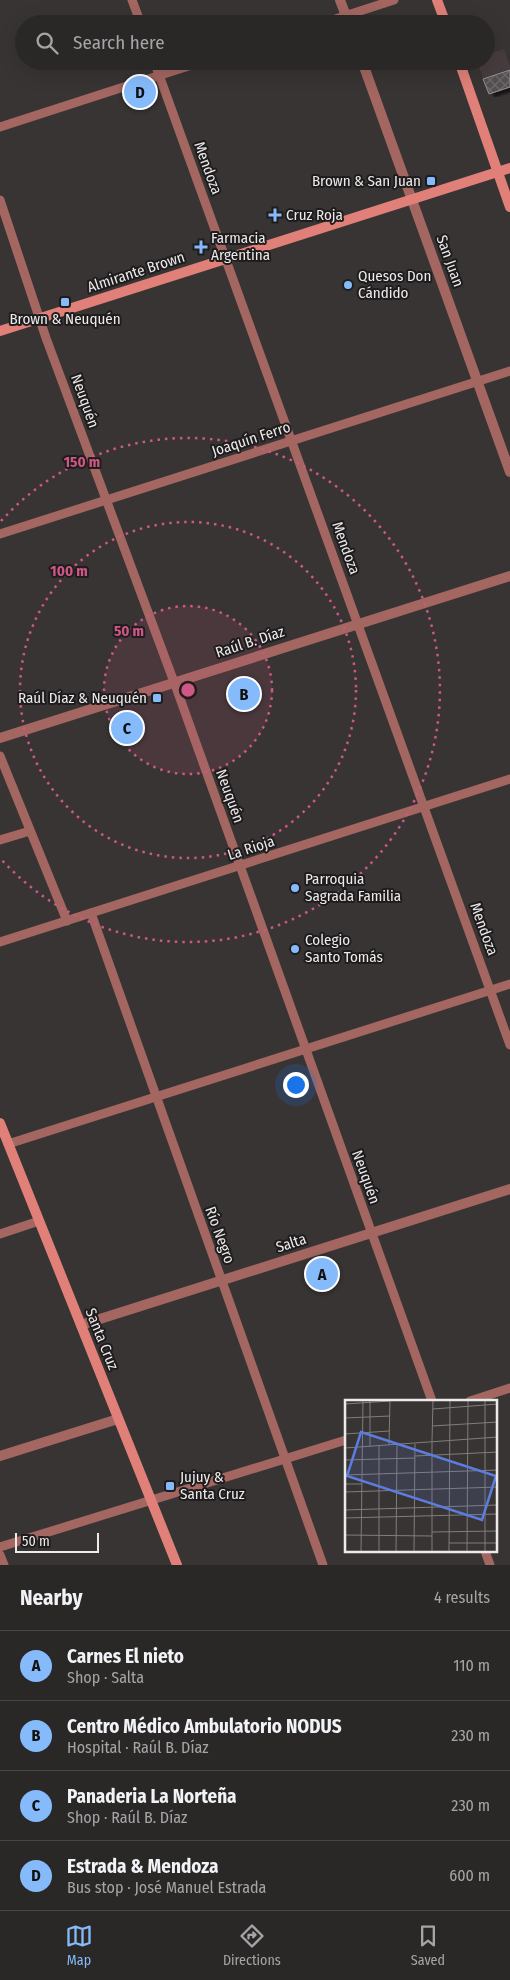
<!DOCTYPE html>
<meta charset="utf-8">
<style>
body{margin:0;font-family:"Fira Sans Condensed",sans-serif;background:#322f2f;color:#f1f3f6}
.scale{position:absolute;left:15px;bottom:12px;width:84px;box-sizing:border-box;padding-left:5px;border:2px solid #eceaea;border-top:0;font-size:14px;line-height:18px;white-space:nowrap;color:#eceaea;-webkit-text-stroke:4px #1e1c1c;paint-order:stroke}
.you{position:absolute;left:295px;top:1084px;width:18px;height:18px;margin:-12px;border:4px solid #fff;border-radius:50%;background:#1a73e8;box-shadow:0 0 0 8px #1a73e833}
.badge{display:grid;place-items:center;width:32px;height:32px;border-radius:50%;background:#85bbfb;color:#111;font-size:16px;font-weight:700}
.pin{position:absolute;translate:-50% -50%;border:2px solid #fff;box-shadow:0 1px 5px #0006}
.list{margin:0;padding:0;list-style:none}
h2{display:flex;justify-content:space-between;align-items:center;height:65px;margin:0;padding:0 20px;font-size:21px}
h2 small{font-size:16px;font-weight:400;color:#a5a5a7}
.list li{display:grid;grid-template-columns:32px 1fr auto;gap:15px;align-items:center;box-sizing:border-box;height:70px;padding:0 20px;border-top:1px solid #464444}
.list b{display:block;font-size:19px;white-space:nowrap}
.list p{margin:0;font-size:16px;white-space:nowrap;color:#a5a5a7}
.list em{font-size:16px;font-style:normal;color:#a5a5a7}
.icon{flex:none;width:28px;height:28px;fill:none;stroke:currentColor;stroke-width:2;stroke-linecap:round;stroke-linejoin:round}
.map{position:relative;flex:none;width:510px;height:1565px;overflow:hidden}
.search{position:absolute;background:#2a2727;box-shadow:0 5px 20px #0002;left:15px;right:15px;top:15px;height:55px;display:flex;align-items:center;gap:12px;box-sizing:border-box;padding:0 18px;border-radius:28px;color:#a5a5a7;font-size:19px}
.sheet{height:345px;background:#2a2727}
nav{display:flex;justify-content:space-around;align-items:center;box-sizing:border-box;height:70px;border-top:1px solid #464444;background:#2a2727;font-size:14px;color:#a5a5a7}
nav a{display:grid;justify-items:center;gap:2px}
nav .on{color:#85bbfb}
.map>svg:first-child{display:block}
.built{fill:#463c3e}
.building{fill:url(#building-cross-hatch);stroke:#928d90;filter:url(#shadow)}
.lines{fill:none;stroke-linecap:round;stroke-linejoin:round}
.minor{stroke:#a36661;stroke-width:9}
.tertiary{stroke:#a36661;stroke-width:10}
.secondary{stroke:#e08078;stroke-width:10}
.ring{fill:none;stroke:#cf5786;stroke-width:2.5;stroke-dasharray:2.5 5}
.poi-dot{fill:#85bbfb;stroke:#1e1c1c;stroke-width:2}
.labels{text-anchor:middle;stroke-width:4;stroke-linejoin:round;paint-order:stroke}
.street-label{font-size:15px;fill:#eceaea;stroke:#1e1c1c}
.poi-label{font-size:15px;fill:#eceaea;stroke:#1e1c1c;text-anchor:start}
.inset-road{fill:none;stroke:#807d7d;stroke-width:1}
.view{fill:#5b7ddd;fill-opacity:0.15;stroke:#5b7ddd;stroke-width:2.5}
.inset-edge{fill:none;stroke:#eceaea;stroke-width:2.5}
.centre{fill:#cf5786;stroke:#1e1c1c;stroke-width:2.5}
.ring-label{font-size:15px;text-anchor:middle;font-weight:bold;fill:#cf5786;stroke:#1e1c1c;stroke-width:4;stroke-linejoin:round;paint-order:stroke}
</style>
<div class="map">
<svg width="510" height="1565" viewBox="0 0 510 1565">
<defs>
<pattern id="building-cross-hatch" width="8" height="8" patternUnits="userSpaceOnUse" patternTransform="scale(1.25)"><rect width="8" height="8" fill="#534f51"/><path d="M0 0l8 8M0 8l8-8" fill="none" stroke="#6c686a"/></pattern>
<filter id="shadow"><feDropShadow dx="5.5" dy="3" stdDeviation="1" flood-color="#0009"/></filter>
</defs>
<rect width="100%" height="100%" fill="#383434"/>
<path class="built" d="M504,49L510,66V87L489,94L477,61H486V55Z"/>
<path class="building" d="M510,70V87L489,94L483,79Z"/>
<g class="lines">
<g class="minor">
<path d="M132,0L141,24"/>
<path d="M320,24L394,0"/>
<path d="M154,61L510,1045"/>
<path d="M0,127L204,61"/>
<path d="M0,200L46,338L177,690L432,1401"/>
<path d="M0,534L510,371"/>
<path d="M0,756L67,921"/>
<path d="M0,840L30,831"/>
<path d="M91,913L323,1565"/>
<path d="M0,942L510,779"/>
<path d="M8,1144L510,984"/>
<path d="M0,1234L39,1221"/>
<path d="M470,1401L510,1388"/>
<path d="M0,1547L346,1440"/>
<path d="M485,1551L490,1565"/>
<path d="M0,1555L4,1565"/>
</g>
<g class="tertiary">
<path d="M340,0L349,24"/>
<path d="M362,61L510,472"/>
<path d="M0,738L510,576"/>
<path d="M81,1325L510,1189"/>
<path d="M0,1456L118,1419"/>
</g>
<g class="secondary">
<path d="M437,0L446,24"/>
<path d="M459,61L510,207"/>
<path d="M0,331L510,168"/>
<path d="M0,1123L177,1565"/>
</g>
</g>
<circle cx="188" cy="690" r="84" fill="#cf5786" fill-opacity=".12"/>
<g class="ring">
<circle cx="188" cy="690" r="84"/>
<circle cx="188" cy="690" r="168"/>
<path d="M1 521A252 252 0 1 1 1 859"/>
</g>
<g class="poi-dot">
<rect x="426" y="176" width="10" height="10" rx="2.5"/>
<path d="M272.5 207.5h5v5h5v5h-5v5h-5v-5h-5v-5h5z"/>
<path d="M198.5 239.5h5v5h5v5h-5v5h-5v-5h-5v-5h5z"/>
<circle cx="348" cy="285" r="5"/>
<rect x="60" y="297" width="10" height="10" rx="2.5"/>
<rect x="152" y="693" width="10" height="10" rx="2.5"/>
<circle cx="295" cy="888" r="5"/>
<circle cx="295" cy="949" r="5"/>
<rect x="165" y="1481" width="10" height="10" rx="2.5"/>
</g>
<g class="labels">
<g class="street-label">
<text transform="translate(208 168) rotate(70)" y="5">Mendoza</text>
<text transform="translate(450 261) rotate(70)" y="5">San Juan</text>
<text transform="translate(136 272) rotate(-18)" y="5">Almirante Brown</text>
<text transform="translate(85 401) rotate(70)" y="5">Neuquén</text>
<text transform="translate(251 439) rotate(-18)" y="5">Joaquín Ferro</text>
<text transform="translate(346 548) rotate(70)" y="5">Mendoza</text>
<text transform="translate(250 642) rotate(-18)" y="5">Raúl B. Díaz</text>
<text transform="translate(230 796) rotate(70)" y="5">Neuquén</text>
<text transform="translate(251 848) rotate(-18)" y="5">La Rioja</text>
<text transform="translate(484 929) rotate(70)" y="5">Mendoza</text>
<text transform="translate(366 1177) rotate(70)" y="5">Neuquén</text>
<text transform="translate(220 1235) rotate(70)" y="5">Río Negro</text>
<text transform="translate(291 1243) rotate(-18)" y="5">Salta</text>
<text transform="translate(102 1339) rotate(68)" y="5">Santa Cruz</text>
</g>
<g class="poi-label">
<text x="421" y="186" text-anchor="end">Brown &amp; San Juan</text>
<text x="286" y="220">Cruz Roja</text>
<text x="211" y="243">Farmacia<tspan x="211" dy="17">Argentina</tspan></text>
<text x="358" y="281">Quesos Don<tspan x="358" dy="17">Cándido</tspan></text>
<text x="65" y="324" text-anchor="middle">Brown &amp; Neuquén</text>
<text x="147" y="703" text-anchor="end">Raúl Díaz &amp; Neuquén</text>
<text x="305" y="884">Parroquia<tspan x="305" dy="17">Sagrada Familia</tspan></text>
<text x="305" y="945">Colegio<tspan x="305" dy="17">Santo Tomás</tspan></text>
<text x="180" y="1482">Jujuy &amp;<tspan x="180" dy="17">Santa Cruz</tspan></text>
</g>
</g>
<g transform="translate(345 1400)">
<rect width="152" height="152" fill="#383434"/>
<path class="inset-road" d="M0,4L45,1M88,9L153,4M0,18L45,16M87,26L153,22M0,34L44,31M87,41L88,0M44,45L45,0M25,47V0M0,48L153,37M70,56L153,52M0,60L70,58M0,75L153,70M0,84H17M0,92L153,87M0,110L153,105M0,118L153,114M87,132L153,131M0,135L87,136M104,143H153M16,152L18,0M34,152V46M51,152L52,45M69,152L70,44M87,152V42M104,152L105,0M122,152L123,0M140,152V0"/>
<path class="view" d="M16,32L151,76L137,120L2,76Z"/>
<rect width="152" height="152" class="inset-edge"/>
</g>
<circle cx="188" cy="690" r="8" class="centre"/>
<g class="ring-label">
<text x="82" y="467">150 m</text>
<text x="69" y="576">100 m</text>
<text x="129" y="636">50 m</text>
</g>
</svg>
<div class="scale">50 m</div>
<div class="you"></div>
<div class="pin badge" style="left:322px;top:1274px">A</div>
<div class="pin badge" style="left:244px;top:694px">B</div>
<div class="pin badge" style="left:127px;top:728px">C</div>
<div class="pin badge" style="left:140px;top:92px">D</div>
<div class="search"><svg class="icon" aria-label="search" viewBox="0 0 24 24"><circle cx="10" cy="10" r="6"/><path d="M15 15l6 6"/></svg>Search here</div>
</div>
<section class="sheet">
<h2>Nearby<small>4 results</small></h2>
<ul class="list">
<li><span class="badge">A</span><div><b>Carnes El nieto</b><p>Shop · Salta</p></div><em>110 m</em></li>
<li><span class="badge">B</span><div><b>Centro Médico Ambulatorio NODUS</b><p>Hospital · Raúl B. Díaz</p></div><em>230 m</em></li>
<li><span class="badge">C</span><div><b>Panaderia La Norteña</b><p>Shop · Raúl B. Díaz</p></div><em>230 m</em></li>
<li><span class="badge">D</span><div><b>Estrada &amp; Mendoza</b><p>Bus stop · José Manuel Estrada</p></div><em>600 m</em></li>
</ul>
</section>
<nav>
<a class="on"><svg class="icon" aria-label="map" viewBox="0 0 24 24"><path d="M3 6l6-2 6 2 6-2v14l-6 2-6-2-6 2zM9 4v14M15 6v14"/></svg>Map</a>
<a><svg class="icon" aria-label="directions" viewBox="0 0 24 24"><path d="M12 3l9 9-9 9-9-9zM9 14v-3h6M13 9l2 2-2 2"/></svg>Directions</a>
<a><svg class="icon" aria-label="saved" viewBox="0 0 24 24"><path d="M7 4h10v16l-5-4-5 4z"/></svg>Saved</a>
</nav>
